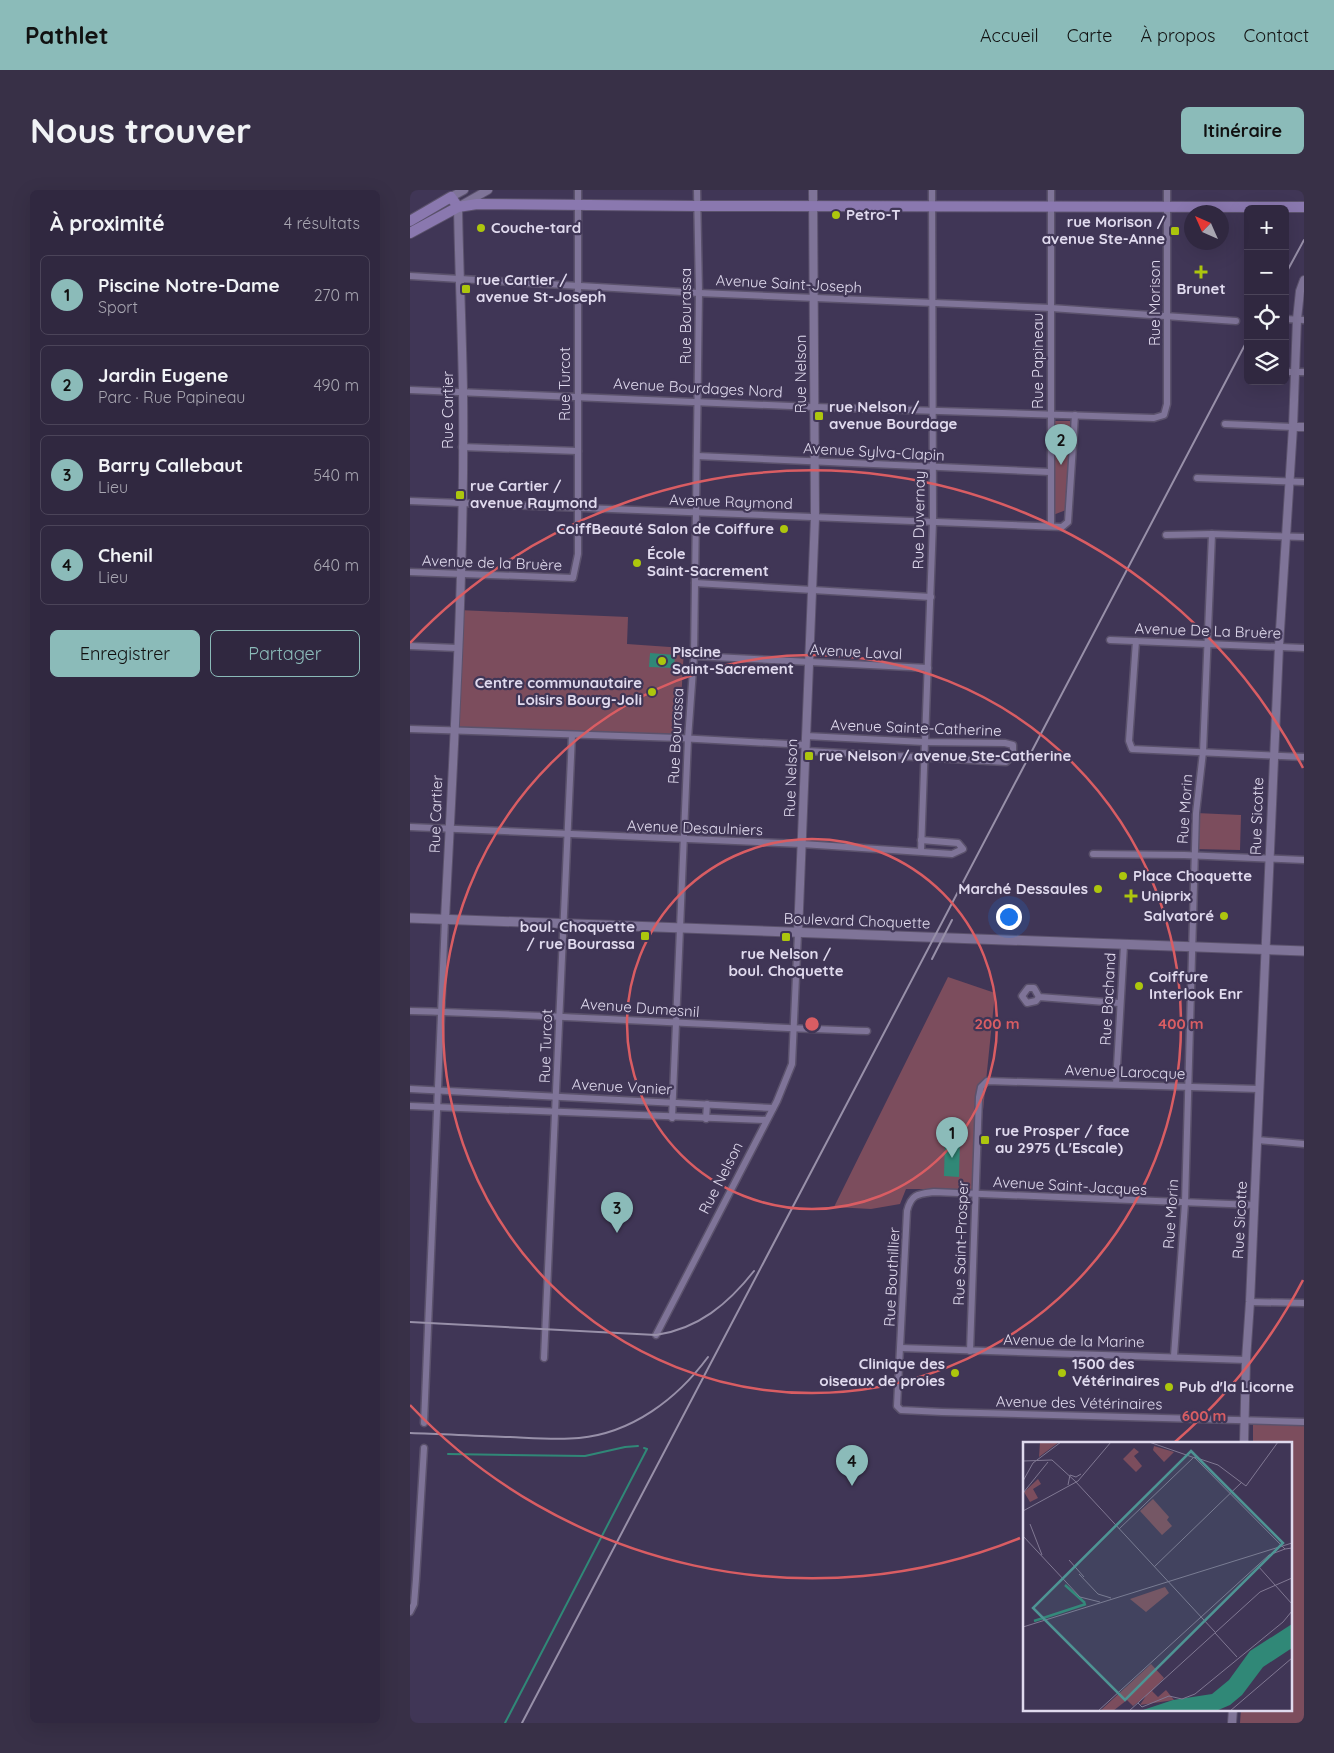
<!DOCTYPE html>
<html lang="fr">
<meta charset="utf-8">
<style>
body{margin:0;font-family:Quicksand,sans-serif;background:#383047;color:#f1f3f6}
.controls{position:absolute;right:15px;top:15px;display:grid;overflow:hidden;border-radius:8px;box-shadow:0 5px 20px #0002}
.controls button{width:45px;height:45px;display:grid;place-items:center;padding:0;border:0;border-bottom:1px solid #4b4459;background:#302840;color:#f1f3f6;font:25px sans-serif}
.compass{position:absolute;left:774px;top:15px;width:45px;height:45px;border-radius:50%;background:#302840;box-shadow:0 5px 20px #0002;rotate:315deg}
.you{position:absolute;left:598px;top:726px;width:18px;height:18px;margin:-12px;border:4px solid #fff;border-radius:50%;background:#1a73e8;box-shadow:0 0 0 8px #1a73e833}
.badge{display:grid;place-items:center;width:32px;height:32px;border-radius:50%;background:#8bbbb9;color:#111;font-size:16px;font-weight:700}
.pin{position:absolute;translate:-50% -41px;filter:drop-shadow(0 1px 2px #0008)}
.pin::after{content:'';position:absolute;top:26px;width:18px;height:15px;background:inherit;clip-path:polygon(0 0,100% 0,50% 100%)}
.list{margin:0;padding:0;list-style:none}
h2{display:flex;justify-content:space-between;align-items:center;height:65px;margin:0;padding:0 20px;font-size:21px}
h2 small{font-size:16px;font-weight:400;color:#a8a6b1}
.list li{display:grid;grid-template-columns:32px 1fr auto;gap:15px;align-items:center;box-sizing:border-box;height:80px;margin:0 10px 10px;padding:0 10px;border:1px solid #4b4459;border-radius:8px}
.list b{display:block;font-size:19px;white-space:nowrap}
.list p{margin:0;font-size:16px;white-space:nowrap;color:#a8a6b1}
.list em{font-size:16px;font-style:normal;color:#a8a6b1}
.actions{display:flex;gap:10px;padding:15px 20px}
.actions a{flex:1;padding:11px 0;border:1px solid #8bbbb9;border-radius:8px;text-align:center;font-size:18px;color:#8bbbb9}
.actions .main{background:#8bbbb9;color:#111}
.icon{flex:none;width:28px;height:28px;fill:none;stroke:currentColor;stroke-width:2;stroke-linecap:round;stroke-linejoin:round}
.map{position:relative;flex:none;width:894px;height:1533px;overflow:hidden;border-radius:8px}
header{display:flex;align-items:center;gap:30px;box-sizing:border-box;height:70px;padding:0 25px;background:#8bbbb9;color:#111}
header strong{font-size:24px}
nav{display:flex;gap:28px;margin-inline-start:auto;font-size:18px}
.intro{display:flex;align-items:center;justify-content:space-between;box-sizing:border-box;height:120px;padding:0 30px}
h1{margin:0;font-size:35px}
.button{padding:12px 22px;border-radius:8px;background:#8bbbb9;color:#111;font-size:18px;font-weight:700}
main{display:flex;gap:30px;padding:0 30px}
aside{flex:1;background:#302840;border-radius:8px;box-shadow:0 5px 20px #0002}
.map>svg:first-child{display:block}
.green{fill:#7c4d5d}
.water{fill:#308877}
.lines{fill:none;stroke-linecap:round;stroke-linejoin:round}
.stream{stroke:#308877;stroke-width:2}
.minor-casing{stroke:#5b526c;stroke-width:9}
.tertiary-casing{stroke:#5b526c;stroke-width:10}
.secondary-casing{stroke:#5b526c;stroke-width:11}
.primary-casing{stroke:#5b526c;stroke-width:12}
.minor{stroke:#7f7498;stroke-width:6}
.tertiary{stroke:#7f7498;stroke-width:8}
.secondary{stroke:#7f7498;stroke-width:9}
.primary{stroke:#8a78af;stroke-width:10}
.rail{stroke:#9890a9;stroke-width:2}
.ring{fill:none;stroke:#d95d63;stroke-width:2.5}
.poi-dot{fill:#adc60d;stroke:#403656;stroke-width:2}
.labels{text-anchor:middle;stroke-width:4.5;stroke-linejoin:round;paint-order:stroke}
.poi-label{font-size:15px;font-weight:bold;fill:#e0daee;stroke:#403656;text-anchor:start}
.street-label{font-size:15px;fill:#e0daee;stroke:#403656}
.inset-river{fill:none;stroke:#308877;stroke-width:2.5}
.inset-road{fill:none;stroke:#807893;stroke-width:1}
.view{fill:#4e9494;fill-opacity:0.15;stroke:#4e9494;stroke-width:2.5}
.inset-edge{fill:none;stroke:#e0daee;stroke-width:2.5}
.centre{fill:#d95d63;stroke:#403656;stroke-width:2.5}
.ring-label{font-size:15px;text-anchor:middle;font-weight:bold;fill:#d95d63;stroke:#403656;stroke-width:4.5;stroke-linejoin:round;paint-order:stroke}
</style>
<header>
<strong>Pathlet</strong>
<nav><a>Accueil</a><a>Carte</a><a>À propos</a><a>Contact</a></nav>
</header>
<div class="intro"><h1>Nous trouver</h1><a class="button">Itinéraire</a></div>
<main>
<aside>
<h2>À proximité<small>4 résultats</small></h2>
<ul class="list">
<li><span class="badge">1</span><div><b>Piscine Notre-Dame</b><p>Sport</p></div><em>270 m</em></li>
<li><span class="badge">2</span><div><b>Jardin Eugene</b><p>Parc · Rue Papineau</p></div><em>490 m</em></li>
<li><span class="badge">3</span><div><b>Barry Callebaut</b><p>Lieu</p></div><em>540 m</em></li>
<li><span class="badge">4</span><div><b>Chenil</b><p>Lieu</p></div><em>640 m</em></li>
</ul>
<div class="actions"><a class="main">Enregistrer</a><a>Partager</a></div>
</aside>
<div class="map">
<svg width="894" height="1533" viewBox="0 0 894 1533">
<rect width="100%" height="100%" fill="#403656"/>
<g class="green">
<path d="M642,231H661L656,320L643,325Z"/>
<path d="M48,420L218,427L217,454L274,458L269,548L45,541Z"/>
<path d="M786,623L831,625L830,660L785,659Z"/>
<path d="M538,787L585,803L565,999H496L490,1014L461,1019L424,1017Z"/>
<path d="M843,1233L894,1235V1533H830L831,1519H880V1253H843Z"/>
</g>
<g class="water">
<path d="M240,463L265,465L264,478L239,477Z"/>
<path d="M535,949H550L549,987L534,986Z"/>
</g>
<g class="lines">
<g class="stream">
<path d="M38,1264L175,1266L215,1257L228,1256"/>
<path d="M95,1533L237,1259L234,1258"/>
</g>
<g class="minor-casing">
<g id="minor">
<path d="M0,86L289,103L641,118L826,131"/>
<path d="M875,129L894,130"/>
<path d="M875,182H894"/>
<path d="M0,200L404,217L744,228L754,225L757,214V0"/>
<path d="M815,234L883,237"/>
<path d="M52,257L168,261"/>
<path d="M287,266L640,282"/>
<path d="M787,288L894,292"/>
<path d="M0,311L652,337L658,332L665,225"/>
<path d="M641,336V0"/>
<path d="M756,345L802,344L894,347"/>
<path d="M0,382L163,388L168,364V0"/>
<path d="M285,393L521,407"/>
<path d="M700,450L894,458"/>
<path d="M726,451L719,551L722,559L894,567"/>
<path d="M0,456L47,458"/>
<path d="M284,466L518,478"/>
<path d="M0,539L269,548L396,555"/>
<path d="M396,561L596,572L603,565V555L595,553L514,552L396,546"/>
<path d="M0,637L392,654L542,664L553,659L548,653L511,650"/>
<path d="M511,661L523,332L522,0"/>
<path d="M683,664L774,665L894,670"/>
<path d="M629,807L624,798H618L612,806L617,813L626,811L629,807L709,813"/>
<path d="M0,821C153,825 305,836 457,841"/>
<path d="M706,894L714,755"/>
<path d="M0,899L363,918"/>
<path d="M0,916L356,930"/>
<path d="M262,928L278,549L284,466L289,103L287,0"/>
<path d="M296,929L297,914"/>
<path d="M847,950L894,954"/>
<path d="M844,1015L524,1002C508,1004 501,1004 497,1021L487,1216L491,1220L532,1222L894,1232"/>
<path d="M840,1112L894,1113"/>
<path d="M246,1145L367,911L382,874L388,743"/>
<path d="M491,1158L836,1170"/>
<path d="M560,1161L569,907L571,897L577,891L849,899"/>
<path d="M764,1166L775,1013L786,623L793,562L802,344"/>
<path d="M134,1168L162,545"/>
<path d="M14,1233L35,729"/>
<path d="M0,1422L4,1414L6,1389L14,1258"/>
</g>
</g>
<g class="tertiary-casing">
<g id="tertiary">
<path d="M41,7L54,0"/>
<path d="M883,237H894"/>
<path d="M35,729C44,554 55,377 53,201C52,140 49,78 48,17L78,0"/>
<path d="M388,743L405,328L403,0"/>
<path d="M834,1253L836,1170L840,1112L869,456L883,237L887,129L890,101L894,90"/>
<path d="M822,1533L823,1519"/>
</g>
</g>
<g class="secondary-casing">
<path id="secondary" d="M0,728L894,761"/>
</g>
<g class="primary-casing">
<g id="primary">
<path d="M0,31L41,7L48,17"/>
<path d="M0,43L48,17L67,14L287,16L894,17"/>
</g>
</g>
<use href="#minor" class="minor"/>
<use href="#tertiary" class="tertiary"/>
<use href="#secondary" class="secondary"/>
<use href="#primary" class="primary"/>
<g class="rail">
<path d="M875,85L894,50"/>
<path d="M522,769L542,730"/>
<path d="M0,1132L246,1145C288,1139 318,1114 344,1081"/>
<path d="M0,1243C33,1244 66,1246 100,1247C123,1248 146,1250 169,1248C222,1243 267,1209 298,1167"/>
<path d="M112,1533L838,149"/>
</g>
</g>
<g class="ring">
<circle cx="402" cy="834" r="185"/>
<circle cx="402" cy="834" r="369"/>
<path d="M893 1090A554 554 0 0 1 765 1252M610 1348A554 554 0 0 1 0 1215M0 453A554 554 0 0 1 893 578"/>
</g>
<g class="poi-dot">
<circle cx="426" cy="25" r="5"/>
<circle cx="71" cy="38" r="5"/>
<rect x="760" y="36" width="10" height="10" rx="2.5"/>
<path d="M788.5 74.5h5v5h5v5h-5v5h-5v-5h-5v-5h5z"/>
<rect x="51" y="94" width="10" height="10" rx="2.5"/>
<rect x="404" y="221" width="10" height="10" rx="2.5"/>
<rect x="45" y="300" width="10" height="10" rx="2.5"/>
<circle cx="374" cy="339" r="5"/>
<circle cx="227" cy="373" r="5"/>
<circle cx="252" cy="471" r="5"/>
<circle cx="242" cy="502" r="5"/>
<rect x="394" y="561" width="10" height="10" rx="2.5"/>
<circle cx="713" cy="686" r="5"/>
<circle cx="688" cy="699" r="5"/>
<path d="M718.5 698.5h5v5h5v5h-5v5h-5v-5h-5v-5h5z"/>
<circle cx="814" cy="726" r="5"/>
<rect x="230" y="741" width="10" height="10" rx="2.5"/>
<rect x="371" y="742" width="10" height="10" rx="2.5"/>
<circle cx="729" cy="796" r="5"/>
<rect x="570" y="945" width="10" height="10" rx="2.5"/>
<circle cx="545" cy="1183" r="5"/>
<circle cx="652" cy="1183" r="5"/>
<circle cx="759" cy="1197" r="5"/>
</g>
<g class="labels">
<g class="poi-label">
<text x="436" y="30">Petro-T</text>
<text x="755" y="37" text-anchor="end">rue Morison /<tspan x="755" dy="17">avenue Ste-Anne</tspan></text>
<text x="81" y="43">Couche-tard</text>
<text x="66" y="95">rue Cartier /<tspan x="66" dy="17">avenue St-Joseph</tspan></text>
<text x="791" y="104" text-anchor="middle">Brunet</text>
<text x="419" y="222">rue Nelson /<tspan x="419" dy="17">avenue Bourdage</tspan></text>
<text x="60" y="301">rue Cartier /<tspan x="60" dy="17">avenue Raymond</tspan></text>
<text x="364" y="344" text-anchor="end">CoiffBeauté Salon de Coiffure</text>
<text x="237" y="369">École<tspan x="237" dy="17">Saint-Sacrement</tspan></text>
<text x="262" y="467">Piscine<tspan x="262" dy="17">Saint-Sacrement</tspan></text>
<text x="232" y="498" text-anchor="end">Centre communautaire<tspan x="232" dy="17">Loisirs Bourg-Joli</tspan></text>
<text x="409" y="571">rue Nelson / avenue Ste-Catherine</text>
<text x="723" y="691">Place Choquette</text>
<text x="678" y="704" text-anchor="end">Marché Dessaules</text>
<text x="731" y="711">Uniprix</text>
<text x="804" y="731" text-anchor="end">Salvatoré</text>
<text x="225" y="742" text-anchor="end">boul. Choquette<tspan x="225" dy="17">/ rue Bourassa</tspan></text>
<text x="376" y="769" text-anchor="middle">rue Nelson /<tspan x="376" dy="17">boul. Choquette</tspan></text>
<text x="739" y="792">Coiffure<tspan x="739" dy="17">Interlook Enr</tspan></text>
<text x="585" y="946">rue Prosper / face<tspan x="585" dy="17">au 2975 (L'Escale)</tspan></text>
<text x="535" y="1179" text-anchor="end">Clinique des<tspan x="535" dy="17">oiseaux de proies</tspan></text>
<text x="662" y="1179">1500 des<tspan x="662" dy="17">Vétérinaires</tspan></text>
<text x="769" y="1202">Pub d'la Licorne</text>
</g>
<g class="street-label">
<text transform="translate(379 94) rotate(3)" y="5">Avenue Saint-Joseph</text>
<text transform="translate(745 113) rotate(-90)" y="5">Rue Morison</text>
<text transform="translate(276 126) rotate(-90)" y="5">Rue Bourassa</text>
<text transform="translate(628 171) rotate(-90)" y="5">Rue Papineau</text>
<text transform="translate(391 184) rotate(-90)" y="5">Rue Nelson</text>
<text transform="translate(155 194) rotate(-90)" y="5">Rue Turcot</text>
<text transform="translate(288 198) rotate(3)" y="5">Avenue Bourdages Nord</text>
<text transform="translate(38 220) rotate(-90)" y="5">Rue Cartier</text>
<text transform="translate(464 262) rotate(3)" y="5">Avenue Sylva-Clapin</text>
<text transform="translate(321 312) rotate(2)" y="5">Avenue Raymond</text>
<text transform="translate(509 330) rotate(-89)" y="5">Rue Duvernay</text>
<text transform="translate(82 373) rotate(2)" y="5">Avenue de la Bruère</text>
<text transform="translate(798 441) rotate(2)" y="5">Avenue De La Bruère</text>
<text transform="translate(446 462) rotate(3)" y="5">Avenue Laval</text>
<text transform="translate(506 538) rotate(2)" y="5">Avenue Sainte-Catherine</text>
<text transform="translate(266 546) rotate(-87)" y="5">Rue Bourassa</text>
<text transform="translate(381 588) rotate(-88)" y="5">Rue Nelson</text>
<text transform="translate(775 619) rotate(-86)" y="5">Rue Morin</text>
<text transform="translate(26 624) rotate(-88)" y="5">Rue Cartier</text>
<text transform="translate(847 626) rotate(-88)" y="5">Rue Sicotte</text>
<text transform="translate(285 638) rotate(2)" y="5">Avenue Desaulniers</text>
<text transform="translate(447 731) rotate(2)" y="5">Boulevard Choquette</text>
<text transform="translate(698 809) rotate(-87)" y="5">Rue Bachand</text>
<text transform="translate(230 818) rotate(4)" y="5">Avenue Dumesnil</text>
<text transform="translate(136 856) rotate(-88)" y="5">Rue Turcot</text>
<text transform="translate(715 882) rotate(2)" y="5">Avenue Larocque</text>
<text transform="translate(212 897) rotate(3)" y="5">Avenue Vanier</text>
<text transform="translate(311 988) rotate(-63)" y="5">Rue Nelson</text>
<text transform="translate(660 996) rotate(3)" y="5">Avenue Saint-Jacques</text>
<text transform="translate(761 1024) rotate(-86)" y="5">Rue Morin</text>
<text transform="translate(830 1030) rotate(-87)" y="5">Rue Sicotte</text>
<text transform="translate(551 1053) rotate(-88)" y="5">Rue Saint-Prosper</text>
<text transform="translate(482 1087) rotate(-87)" y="5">Rue Bouthillier</text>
<text transform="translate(664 1151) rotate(1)" y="5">Avenue de la Marine</text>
<text transform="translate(669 1213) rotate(1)" y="5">Avenue des Vétérinaires</text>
</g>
</g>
<g transform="translate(613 1252)">
<rect width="269" height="269" fill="#403656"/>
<path d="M17,0H36L16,15ZM131,4L151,10L141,20L130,8ZM111,6L116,10L111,14L119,24L113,30L100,17ZM15,37L18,42L10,47L15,56L7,60L1,50ZM130,57L146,75L144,78L149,84L139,93L117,69ZM142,145L146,151L123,170L107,157ZM128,222L141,236L129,249L135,255L143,248L151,258L117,263L123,254L110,264L104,258L90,269H77Z" fill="#7c4d5d"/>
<path d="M269,182V206L240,225L219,253L207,263L193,269H117L150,258L189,252L206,238L227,209Z" fill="#308877"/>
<path class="inset-river" d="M42,143L62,161M11,179L63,162"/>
<path class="inset-road" d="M126,0L172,16L262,107L269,106M0,19L29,18L52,39M0,39L10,21L38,0M52,39L192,190M45,43L47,33L53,35L58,32M0,51L25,20M0,69L55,39L88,0M7,82L19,113M96,87L171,15L195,23L223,44L255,0M0,94L57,155L77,160M46,118L61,135M235,124L269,162M131,125L219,40M56,132L75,152L88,156M0,185L269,101M192,191L214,215M115,261L119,265L146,254L159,257L172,252L260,180L269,169M75,269L246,113L262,107M106,269L237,150L269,136M207,269L269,216"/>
<path class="view" d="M168,9L260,101L102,258L10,166Z"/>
<rect width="269" height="269" class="inset-edge"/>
</g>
<circle cx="402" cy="834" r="8" class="centre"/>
<g class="ring-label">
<text x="587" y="839">200 m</text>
<text x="771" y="839">400 m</text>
<text x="794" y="1231">600 m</text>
</g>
</svg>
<div class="controls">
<button>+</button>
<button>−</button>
<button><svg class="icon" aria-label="locate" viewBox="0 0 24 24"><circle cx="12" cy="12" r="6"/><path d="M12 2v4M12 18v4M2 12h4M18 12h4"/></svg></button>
<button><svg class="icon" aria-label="layers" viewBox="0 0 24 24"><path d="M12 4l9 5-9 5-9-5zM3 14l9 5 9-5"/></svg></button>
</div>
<svg class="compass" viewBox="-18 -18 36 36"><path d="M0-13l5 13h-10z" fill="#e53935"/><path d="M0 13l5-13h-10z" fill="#a8a6b1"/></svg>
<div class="you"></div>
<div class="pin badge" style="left:542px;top:968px">1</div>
<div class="pin badge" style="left:651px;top:275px">2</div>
<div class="pin badge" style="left:207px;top:1043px">3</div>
<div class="pin badge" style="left:442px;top:1296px">4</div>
</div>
</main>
